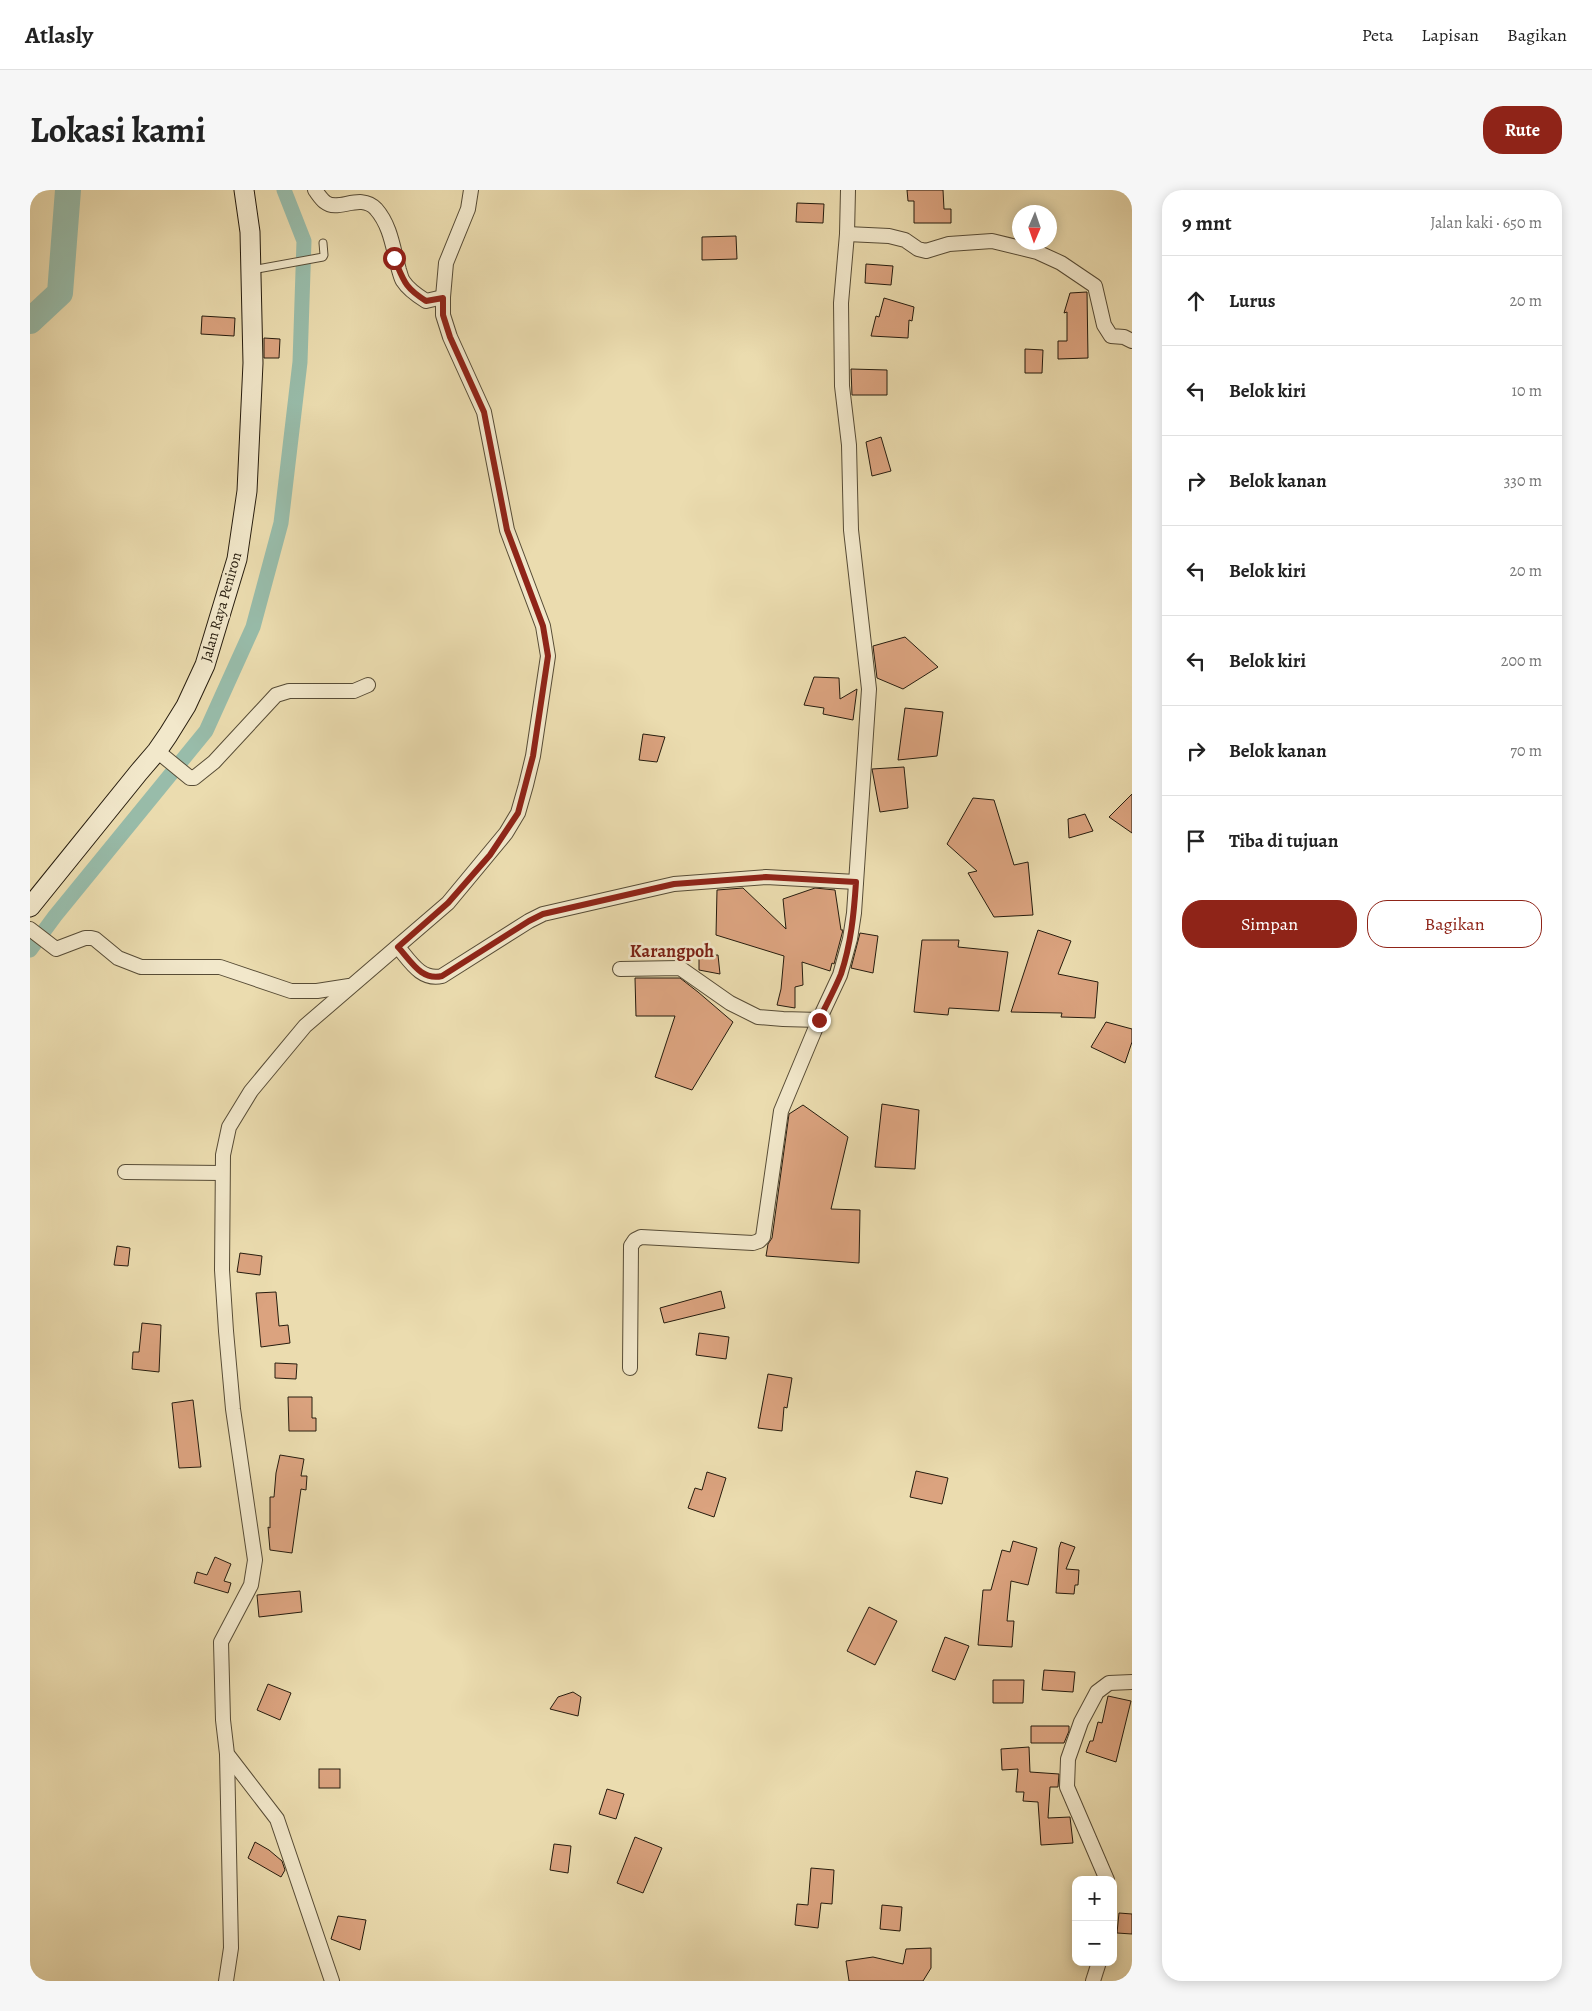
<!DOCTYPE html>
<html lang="id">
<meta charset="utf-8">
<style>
body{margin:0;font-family:Alegreya,serif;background:#f6f6f6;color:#222}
.controls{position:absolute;right:15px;bottom:15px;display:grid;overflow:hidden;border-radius:10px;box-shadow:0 2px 12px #0003}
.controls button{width:45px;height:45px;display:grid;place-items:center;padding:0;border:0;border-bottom:1px solid #e0e0e0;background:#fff;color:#222;font:25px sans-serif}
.compass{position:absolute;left:982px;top:15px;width:45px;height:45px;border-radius:50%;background:#fff;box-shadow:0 2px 12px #0003;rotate:182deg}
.stop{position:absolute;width:15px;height:15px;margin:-11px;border:4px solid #8f2418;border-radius:50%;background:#fff}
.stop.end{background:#8f2418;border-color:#fff;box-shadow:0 1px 5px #0008}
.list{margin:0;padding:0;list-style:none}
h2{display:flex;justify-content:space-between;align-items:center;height:65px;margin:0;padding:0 20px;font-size:21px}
h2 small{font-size:16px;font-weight:400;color:#767676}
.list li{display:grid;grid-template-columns:32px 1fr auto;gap:15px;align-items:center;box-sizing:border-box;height:90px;padding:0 20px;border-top:1px solid #e0e0e0}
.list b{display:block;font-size:19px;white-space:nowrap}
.list em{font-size:16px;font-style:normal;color:#767676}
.actions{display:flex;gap:10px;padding:15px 20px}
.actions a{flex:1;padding:11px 0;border:1px solid #8f2418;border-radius:20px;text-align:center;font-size:18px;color:#8f2418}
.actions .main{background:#8f2418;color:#fff}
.icon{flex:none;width:28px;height:28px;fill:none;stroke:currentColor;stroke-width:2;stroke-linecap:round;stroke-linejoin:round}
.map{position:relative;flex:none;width:1102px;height:1791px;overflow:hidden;border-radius:20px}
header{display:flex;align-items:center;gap:30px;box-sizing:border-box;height:70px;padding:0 25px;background:#fff;border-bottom:1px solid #e0e0e0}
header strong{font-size:24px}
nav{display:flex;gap:28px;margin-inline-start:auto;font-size:18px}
.intro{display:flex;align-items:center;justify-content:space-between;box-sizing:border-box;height:120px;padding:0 30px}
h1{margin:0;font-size:35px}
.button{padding:12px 22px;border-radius:20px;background:#8f2418;color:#fff;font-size:18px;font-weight:700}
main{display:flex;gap:30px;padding:0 30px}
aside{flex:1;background:#fff;border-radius:20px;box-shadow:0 2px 12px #0003}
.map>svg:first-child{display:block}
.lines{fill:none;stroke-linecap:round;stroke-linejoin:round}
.canal{stroke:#98bcaa;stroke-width:15}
.river{stroke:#98bcaa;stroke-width:26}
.building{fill:#dba37f;stroke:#261c0e}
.service-casing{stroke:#574c36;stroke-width:9}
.minor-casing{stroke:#574c36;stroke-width:16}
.secondary-casing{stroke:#261c0e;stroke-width:21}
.service{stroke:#f2e8cb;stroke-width:7}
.minor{stroke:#f2e8cb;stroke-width:14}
.secondary{stroke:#f2e8cb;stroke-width:19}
.route{stroke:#8f2418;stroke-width:6}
.labels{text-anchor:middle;stroke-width:5;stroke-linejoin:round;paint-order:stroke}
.street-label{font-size:15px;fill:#261c0e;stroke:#f2e8cb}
.quarter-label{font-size:18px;font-weight:bold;fill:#7a1f14;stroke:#f2e8cb}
</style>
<header>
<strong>Atlasly</strong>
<nav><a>Peta</a><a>Lapisan</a><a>Bagikan</a></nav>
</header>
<div class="intro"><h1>Lokasi kami</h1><a class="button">Rute</a></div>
<main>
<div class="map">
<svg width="1102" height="1791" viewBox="0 0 1102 1791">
<rect width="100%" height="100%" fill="#ebdcaf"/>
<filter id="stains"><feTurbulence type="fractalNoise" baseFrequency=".004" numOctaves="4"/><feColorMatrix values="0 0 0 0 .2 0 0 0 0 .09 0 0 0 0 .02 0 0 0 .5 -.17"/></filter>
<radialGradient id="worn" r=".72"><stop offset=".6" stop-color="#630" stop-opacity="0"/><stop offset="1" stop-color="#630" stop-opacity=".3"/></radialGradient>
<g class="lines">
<path class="canal" d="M0,760L25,726L176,541L223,437L251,333L270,172L274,51L254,0"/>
<path class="river" d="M0,131L30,103L38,0"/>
</g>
<g class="building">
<path d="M877,0H913L914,19H921V33H884V11H878Z"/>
<path d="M767,13L794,14L793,33L766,32Z"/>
<path d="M706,46L707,69L672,70V47Z"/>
<path d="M836,74L863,76L861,95L835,93Z"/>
<path d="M1057,102L1058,168L1028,169V151H1037V122L1034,123L1040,103Z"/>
<path d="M854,108L884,117L882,131L879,130L878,148L841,146L846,126L849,127Z"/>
<path d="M172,126L205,128L204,146L171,144Z"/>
<path d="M234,148L250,149L249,168H234Z"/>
<path d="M995,159L1013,160L1012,183H995Z"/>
<path d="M821,179L857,180V205H822Z"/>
<path d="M851,247L861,281L842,286L836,252Z"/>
<path d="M875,447L908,477L873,499L847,488L843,456Z"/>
<path d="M784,487L809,488L810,509L827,499L823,530L793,524L794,518L774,515Z"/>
<path d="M875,518L913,522L907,566L868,570Z"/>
<path d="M613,544L635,547L627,572L609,570Z"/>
<path d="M874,577L878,618L850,622L842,579Z"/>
<path d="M1102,604V643L1079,627Z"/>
<path d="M943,608L964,610L984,675L998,672L1003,725L964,727L938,683L947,681L917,654Z"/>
<path d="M1055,624L1063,641L1039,648L1038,629Z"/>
<path d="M713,698L756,739L753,709L785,698L805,700L811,740H813L804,774L802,773L800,781L772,772L773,795L765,797V818L747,815L751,799L754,766L686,745L687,700Z"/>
<path d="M1008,740L1041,751L1028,784L1068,792L1065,828L1031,827L1032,823L981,822Z"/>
<path d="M830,743L848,746L843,783L821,778Z"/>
<path d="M892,750H929L928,757L978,762L969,821L919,818L918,825L884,822Z"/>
<path d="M688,765L690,784L669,780V766Z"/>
<path d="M605,788H650L668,802L703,832L662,900L625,887L645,826H606Z"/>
<path d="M1076,832L1102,839V852L1095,873L1061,857Z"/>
<path d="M852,914L889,920L885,979L845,977Z"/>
<path d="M773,915L818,947L801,1019L830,1020L829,1073L736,1066L738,1054L742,1048L759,924Z"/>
<path d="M87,1056L100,1058L98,1076L84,1075Z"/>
<path d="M210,1063L232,1066L230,1085L207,1082Z"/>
<path d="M691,1101L695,1118L634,1133L630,1118Z"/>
<path d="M246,1102L249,1136L258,1135L260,1153L231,1157L226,1103Z"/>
<path d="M112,1133L131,1135L129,1182L102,1179L103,1162H109Z"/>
<path d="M669,1143L699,1147L696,1169L666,1165Z"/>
<path d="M245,1173L267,1174L266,1189L245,1188Z"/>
<path d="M738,1184L762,1188L757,1218L754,1217L752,1241L728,1238Z"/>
<path d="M258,1207H282V1228H286V1241H259Z"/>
<path d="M163,1210L171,1277L149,1278L142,1213Z"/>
<path d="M250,1265L274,1269L271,1286H277L276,1300L271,1299L262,1363L240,1360L238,1337L240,1338V1307H244L246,1283Z"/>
<path d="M886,1281L918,1288L912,1314L880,1307Z"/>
<path d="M677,1282L696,1288L684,1327L658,1318L665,1298L672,1300Z"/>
<path d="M983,1351L1007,1358L998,1395L981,1391L977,1431H984L982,1457L948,1455L953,1400H961L972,1360L980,1362Z"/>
<path d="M1031,1352L1045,1357L1036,1379L1049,1380L1048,1395H1045L1044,1404L1026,1403L1029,1358Z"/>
<path d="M185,1367L201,1374L194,1391L201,1393L198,1403L164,1393L167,1382L177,1385Z"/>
<path d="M270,1401L272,1422L229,1427L227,1405Z"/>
<path d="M839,1417L867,1431L845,1475L817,1461Z"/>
<path d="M915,1447L939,1456L925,1490L902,1481Z"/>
<path d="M1014,1480L1045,1482L1043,1502L1012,1500Z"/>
<path d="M963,1490H994L993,1513H963Z"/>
<path d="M238,1494L261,1503L250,1530L227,1520Z"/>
<path d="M543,1502L551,1507L548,1526L520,1519L528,1507Z"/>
<path d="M1078,1506L1101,1511L1086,1572L1056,1562L1060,1551H1063L1068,1532L1072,1533Z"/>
<path d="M1001,1536H1039V1541L1034,1553H1001Z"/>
<path d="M999,1557L1000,1582L1029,1584L1028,1597H1020L1018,1628L1040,1627L1043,1653L1011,1655L1008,1612L993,1611L994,1602H986L988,1579L972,1580L971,1559Z"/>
<rect x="289" y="1579" width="21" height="19"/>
<path d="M577,1599L594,1604L586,1629L569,1624Z"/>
<path d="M605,1647L632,1658L613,1703L587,1693Z"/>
<path d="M225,1652L239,1660L252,1671L255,1680L251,1687L218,1668Z"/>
<path d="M524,1654L541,1656L538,1683L520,1680Z"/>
<path d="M781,1678L804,1680L802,1714L791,1713L788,1738L765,1735L767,1714L778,1715Z"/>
<path d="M852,1715L872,1717L870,1741L850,1739Z"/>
<path d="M1089,1723L1102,1724V1744L1087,1743Z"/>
<path d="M308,1726L336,1730L330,1760L301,1749Z"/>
<path d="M901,1758V1778L893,1791H819L816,1771L843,1767L873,1774L876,1759Z"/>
</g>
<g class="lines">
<g class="service-casing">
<path id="service" d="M222,80L293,67L294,65L293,53"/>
</g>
<g class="minor-casing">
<g id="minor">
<path d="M285,0C288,4 291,9 295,12C308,23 330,2 346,19C361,36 363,59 369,80C370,83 371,88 373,91C378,99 388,106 396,111L413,107"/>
<path d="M817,44L859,46L875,50L888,59L896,61L919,54L962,51L1007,62L1031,73L1065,96L1074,135L1081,146L1094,147L1102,151"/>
<path d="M127,561L160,588H164L184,572L246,505L259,501H324L338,495"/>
<path d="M0,739L26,759L55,748H61L65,749L88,768L111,777H190L261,801H287L319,796"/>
<path d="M368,757C380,771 391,791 412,786L499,731L513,724L644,694L736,687L826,692"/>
<path d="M590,779L650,778L700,813L728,827L753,829L789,830"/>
<path d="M95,982L192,983"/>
<path d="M600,1178L601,1056L605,1050L611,1047L723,1053L729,1051L733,1047L751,921L789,830L810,785L820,749L824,723L839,499L821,340L819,255L812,196L811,113L817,44L818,0"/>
<path d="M1077,1690L1037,1597L1038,1569L1051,1532L1067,1502L1079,1493L1102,1492"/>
<path d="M196,1791L201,1758L197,1564"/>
<path d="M302,1791L247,1629L197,1564L193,1530L191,1452L221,1395L225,1370L203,1219L196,1141L192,1080L193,965L199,937L221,901L275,836L418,713L476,643L488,623L496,595L503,566L518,466L513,436L477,340L454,222L420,147L413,125V107L416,73L438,19L441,0"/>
<path d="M1063,1791L1069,1772"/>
</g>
</g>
<g class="secondary-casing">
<path id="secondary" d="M0,717L109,582L127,561L138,545L156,516L175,475L207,369L217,301L223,173L220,42L214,0"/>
</g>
<use href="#service" class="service"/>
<use href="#minor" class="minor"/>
<use href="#secondary" class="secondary"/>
</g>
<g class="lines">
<path class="route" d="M364,68C374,91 374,97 396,111L413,108V125L420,147L454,222L477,340L513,436L518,466L503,566L488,623L460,665L418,713L368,757C381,771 391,791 412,786L499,731L513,724L644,694L736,687L826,692C824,723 821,754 811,784C805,799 796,815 789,830"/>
</g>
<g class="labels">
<g class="street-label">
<text transform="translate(191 417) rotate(-74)" y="5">Jalan Raya Peniron</text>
</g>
<g class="quarter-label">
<text x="642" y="767">Karangpoh</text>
</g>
</g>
<rect width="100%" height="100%" filter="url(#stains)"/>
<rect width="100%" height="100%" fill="url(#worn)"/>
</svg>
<div class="controls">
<button>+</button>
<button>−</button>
</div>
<svg class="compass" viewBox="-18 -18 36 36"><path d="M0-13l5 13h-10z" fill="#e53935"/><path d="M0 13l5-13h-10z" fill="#767676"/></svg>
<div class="stop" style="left:364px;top:68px"></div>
<div class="stop end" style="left:789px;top:830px"></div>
</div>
<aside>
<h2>9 mnt<small>Jalan kaki · 650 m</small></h2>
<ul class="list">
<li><svg class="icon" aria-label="ahead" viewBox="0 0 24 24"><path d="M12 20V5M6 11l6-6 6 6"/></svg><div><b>Lurus</b></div><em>20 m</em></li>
<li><svg class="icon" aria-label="left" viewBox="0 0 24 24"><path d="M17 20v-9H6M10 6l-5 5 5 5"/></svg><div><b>Belok kiri</b></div><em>10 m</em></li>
<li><svg class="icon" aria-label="right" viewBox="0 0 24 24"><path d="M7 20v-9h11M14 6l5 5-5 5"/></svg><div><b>Belok kanan</b></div><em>330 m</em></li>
<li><svg class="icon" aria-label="left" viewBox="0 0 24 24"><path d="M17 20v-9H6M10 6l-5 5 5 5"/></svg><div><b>Belok kiri</b></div><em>20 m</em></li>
<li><svg class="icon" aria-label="left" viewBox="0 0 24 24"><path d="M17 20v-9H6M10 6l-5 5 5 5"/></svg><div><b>Belok kiri</b></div><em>200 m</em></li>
<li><svg class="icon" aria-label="right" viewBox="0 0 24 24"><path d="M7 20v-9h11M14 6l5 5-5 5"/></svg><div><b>Belok kanan</b></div><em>70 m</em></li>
<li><svg class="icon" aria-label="arrive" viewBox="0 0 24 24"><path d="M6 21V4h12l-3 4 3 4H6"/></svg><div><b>Tiba di tujuan</b></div></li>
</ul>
<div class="actions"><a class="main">Simpan</a><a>Bagikan</a></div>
</aside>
</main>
